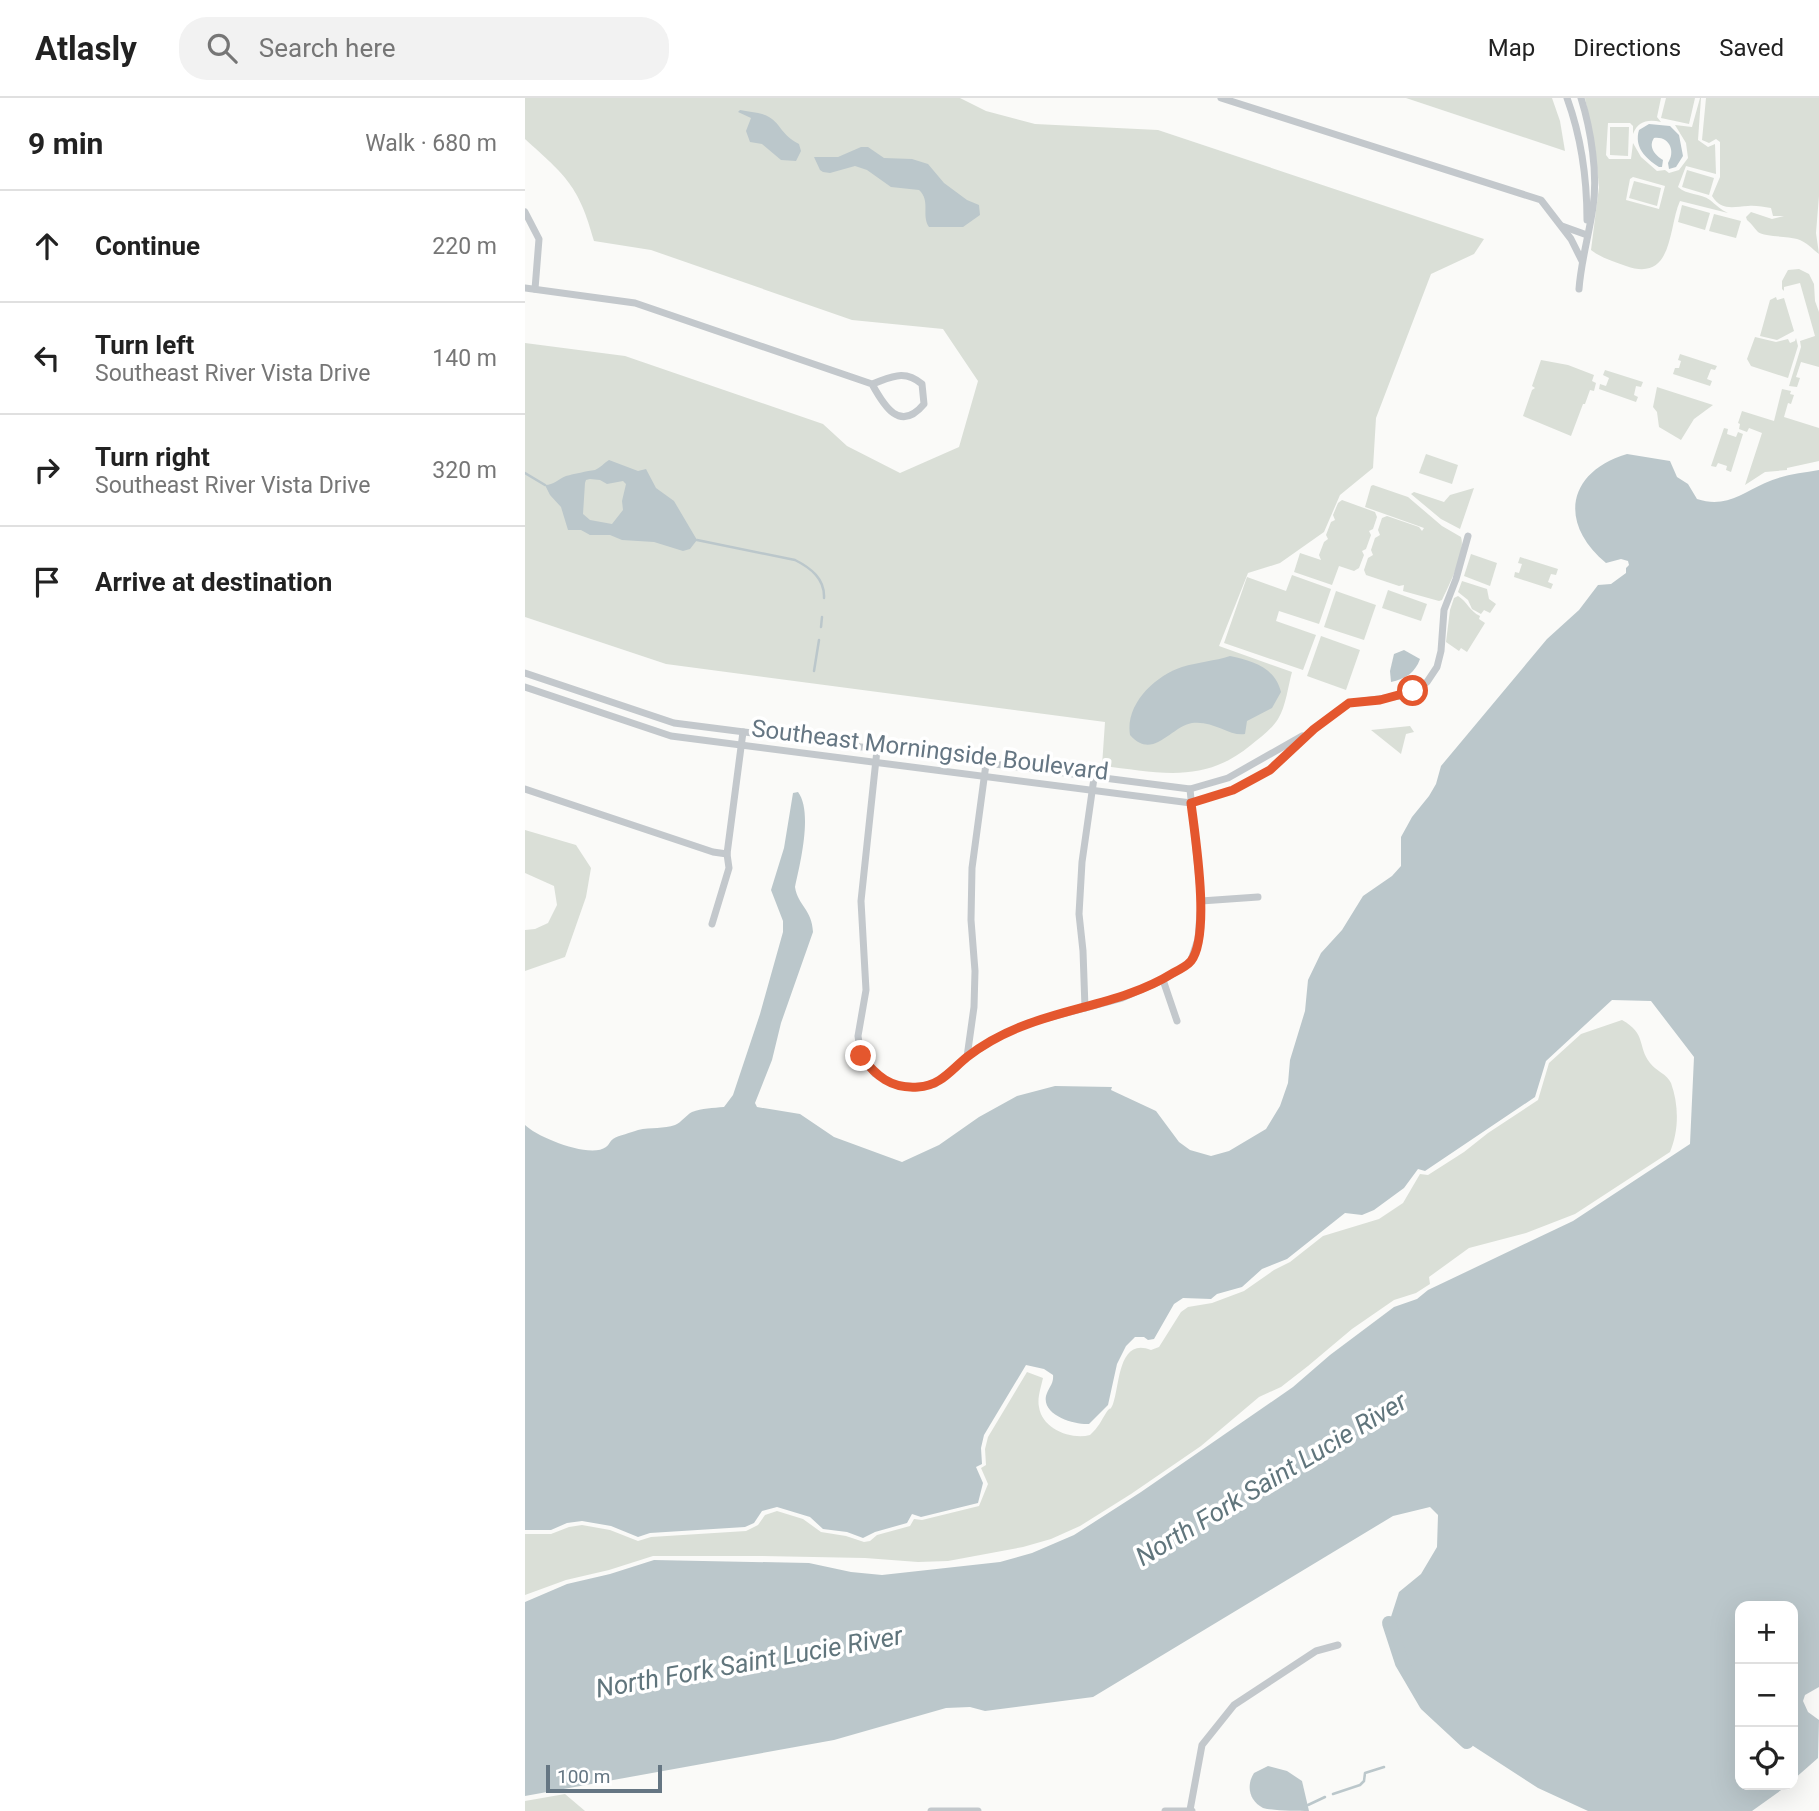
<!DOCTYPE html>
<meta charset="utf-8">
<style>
body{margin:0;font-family:Roboto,sans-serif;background:#f2f2f2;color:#222}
.controls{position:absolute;right:21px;bottom:21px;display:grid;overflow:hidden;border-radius:14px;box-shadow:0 7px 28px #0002}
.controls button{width:63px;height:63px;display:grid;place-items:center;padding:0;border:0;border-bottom:2px solid #e0e0e0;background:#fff;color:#222;font:35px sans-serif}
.scale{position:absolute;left:21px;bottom:18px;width:116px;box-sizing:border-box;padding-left:7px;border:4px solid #657683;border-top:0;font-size:19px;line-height:24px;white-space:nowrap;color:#657683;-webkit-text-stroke:5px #fff;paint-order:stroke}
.stop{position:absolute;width:21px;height:21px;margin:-16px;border:5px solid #e4572e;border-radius:50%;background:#fff}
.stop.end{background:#e4572e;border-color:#fff;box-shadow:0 2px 7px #0008}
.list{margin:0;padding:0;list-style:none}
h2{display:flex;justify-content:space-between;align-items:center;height:91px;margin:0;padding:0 28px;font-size:30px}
h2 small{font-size:23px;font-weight:400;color:#767676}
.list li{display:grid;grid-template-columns:46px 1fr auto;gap:21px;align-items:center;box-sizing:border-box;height:112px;padding:0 28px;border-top:2px solid #e0e0e0}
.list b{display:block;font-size:26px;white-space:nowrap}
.list p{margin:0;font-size:23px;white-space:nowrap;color:#767676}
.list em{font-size:23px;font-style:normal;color:#767676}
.icon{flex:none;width:38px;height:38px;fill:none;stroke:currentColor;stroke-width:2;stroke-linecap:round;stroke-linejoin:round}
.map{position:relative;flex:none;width:1294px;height:1713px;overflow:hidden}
header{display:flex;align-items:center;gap:42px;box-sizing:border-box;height:98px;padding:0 35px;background:#fff;border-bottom:2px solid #e0e0e0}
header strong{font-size:33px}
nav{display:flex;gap:38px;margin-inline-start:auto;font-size:24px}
.search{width:490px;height:63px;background:#f2f2f2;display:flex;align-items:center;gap:18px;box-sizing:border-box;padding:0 24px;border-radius:28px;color:#767676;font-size:26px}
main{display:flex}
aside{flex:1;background:#fff}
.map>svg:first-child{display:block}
.green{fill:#dadfd7;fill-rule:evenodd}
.water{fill:#bbc7cb;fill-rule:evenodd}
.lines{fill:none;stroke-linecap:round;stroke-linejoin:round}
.stream{stroke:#bbc7cb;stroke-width:2.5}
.river{stroke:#bbc7cb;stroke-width:14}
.street{stroke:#c3c8cc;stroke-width:7}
.route{stroke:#e4572e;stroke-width:9}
.labels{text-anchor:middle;stroke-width:7;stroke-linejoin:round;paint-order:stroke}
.street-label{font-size:24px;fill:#657683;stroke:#fff}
.water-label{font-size:26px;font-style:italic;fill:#60757c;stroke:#fff}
</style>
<header>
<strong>Atlasly</strong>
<div class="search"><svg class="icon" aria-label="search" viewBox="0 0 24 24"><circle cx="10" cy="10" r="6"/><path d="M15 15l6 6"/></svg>Search here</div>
<nav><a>Map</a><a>Directions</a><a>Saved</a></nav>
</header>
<main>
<aside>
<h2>9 min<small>Walk · 680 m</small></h2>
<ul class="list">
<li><svg class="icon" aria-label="ahead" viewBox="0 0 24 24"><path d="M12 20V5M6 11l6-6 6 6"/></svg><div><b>Continue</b></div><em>220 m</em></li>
<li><svg class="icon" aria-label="left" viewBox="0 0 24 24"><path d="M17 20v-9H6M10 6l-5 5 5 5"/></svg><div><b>Turn left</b><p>Southeast River Vista Drive</p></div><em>140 m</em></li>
<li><svg class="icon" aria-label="right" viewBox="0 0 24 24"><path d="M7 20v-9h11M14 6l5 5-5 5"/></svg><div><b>Turn right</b><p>Southeast River Vista Drive</p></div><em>320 m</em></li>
<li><svg class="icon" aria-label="arrive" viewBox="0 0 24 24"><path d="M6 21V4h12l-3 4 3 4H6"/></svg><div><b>Arrive at destination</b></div></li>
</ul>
</aside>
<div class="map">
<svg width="1294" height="1713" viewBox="0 0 1294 1713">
<rect width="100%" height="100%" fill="#fafaf8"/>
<g class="green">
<path d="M0,0H435L461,13L510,26L633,32L959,141L949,156L906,176L851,320L848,370L815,397L799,434L755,465L723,475L694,548L767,574C763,588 761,608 753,621C747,631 735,640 726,647C678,687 633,674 577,668L580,624L141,566L0,519V245L100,258L298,326L322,348L375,375L434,349L453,283L418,231L327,222L126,152L69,143C54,88 41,78 0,41Z"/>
<path d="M881,0H1027L1035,23L1040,53Z"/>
<path d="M1060,0H1136L1132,19L1136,24C1123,21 1113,23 1108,36V28L1105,25H1083L1081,57L1084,61H1106L1108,45L1116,59L1132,73L1140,72L1144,75L1154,72L1163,60L1161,45L1150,27L1167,29L1175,0H1176L1173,42L1183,49L1190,46L1191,76L1161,68L1153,89C1161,97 1176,95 1185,102C1191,107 1196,112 1203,115L1155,103C1143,129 1149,185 1101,168C1090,164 1076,160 1066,152L1074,89L1070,50ZM1108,79L1140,88L1134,111L1101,102L1105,81Z"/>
<path d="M1141,0H1170L1164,26L1136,20Z"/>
<path d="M1181,0H1294V98L1291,135L1294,156C1287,151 1282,144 1272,141C1262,138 1239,139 1233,134C1229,130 1227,126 1222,122L1221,119L1226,114L1247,121L1259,118H1248L1246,110C1238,109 1230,107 1223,108C1208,109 1196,113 1187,98L1195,79V44L1191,41L1184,45L1177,42Z"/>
<path d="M1085,29H1104L1103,58L1085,57Z"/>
<path d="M1162,72L1189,80L1184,97L1157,89Z"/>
<path d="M1109,83L1136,90L1132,108L1104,100Z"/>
<path d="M1157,107L1185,115L1180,132L1153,124Z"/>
<path d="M1189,116L1216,123L1211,140L1184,133Z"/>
<path d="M1274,171L1284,176L1289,186L1290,203L1294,214V269L1276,264L1271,279L1275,280L1272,289L1264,288L1276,249L1275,243L1290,238L1275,185L1259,189V193L1257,191V183L1263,172Z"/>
<path d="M1251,199L1252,202L1259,200L1269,233L1252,242L1235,238L1245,202Z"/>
<path d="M1230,239L1251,244L1263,241L1265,245L1270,243L1271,240L1273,248L1263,280L1226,268L1222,261Z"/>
<path d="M1155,256L1192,268L1190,272L1186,271L1182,281L1187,283L1185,288L1148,276L1150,270H1154L1156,263L1153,262Z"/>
<path d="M1016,262L1043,267L1069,277L1067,283L1071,285L1069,293L1065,292L1060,306H1058L1046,338L998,318L1007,292L1010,290L1007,288Z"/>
<path d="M1080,272L1118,284L1116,289L1111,288L1109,297L1113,299L1111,304L1074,291L1075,286L1081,288L1084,280L1078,277Z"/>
<path d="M1132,289L1135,290L1188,307L1169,321L1156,342L1134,329L1132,314L1128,309Z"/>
<path d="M1257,291L1266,293L1265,296L1269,297L1266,306L1263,305L1259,319L1294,330V363L1262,370V372L1240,374L1220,387L1237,335L1224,330L1222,334L1214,331L1215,326L1213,325L1217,313L1249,323Z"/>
<path d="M1199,330L1203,331L1202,336L1211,339L1213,334L1218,336L1206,374L1201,372L1202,368L1193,365L1191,369L1186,368Z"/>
<path d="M901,356L933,367L927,386L894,375Z"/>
<path d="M848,387L883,399L917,428L936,439C941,454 924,487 917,502L914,503L878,493L879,487L874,488L841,477L839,472L843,460L848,457L846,452L850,440L855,437L853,432L857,420L862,418L894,429L897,433L899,430L840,409L846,388Z"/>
<path d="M949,390L935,431L916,421L886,396L889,394L919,404L925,397Z"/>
<path d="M817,402L850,414L852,419L848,431L844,433L846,437L841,451L837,453L839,457L834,470L829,473L814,468L807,487L769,474L775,455L796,462L794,457L799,444L803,441L801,437L806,424L810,422L808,417L813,405Z"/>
<path d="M946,456L972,465L965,488L939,478Z"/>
<path d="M995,459L1033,471L1031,477L1026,476L1023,484L1028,486L1026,491L989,479L990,474L994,475L997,466L993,465Z"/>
<path d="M767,477L806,491L794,526L754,513L751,523L791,537L778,572L699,545L722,479L761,493Z"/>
<path d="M937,483L962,491L964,501L971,506L965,515L959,512L956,516L947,511L943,502L933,494Z"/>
<path d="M863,492L902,506L896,523L857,510Z"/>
<path d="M811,493L851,507L839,542L799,529Z"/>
<path d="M933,498C943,504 944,513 955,518L954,521L960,525L942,554L936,550L934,553L921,544L925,512L929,500Z"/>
<path d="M796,538L835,552L821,592L782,578Z"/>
<path d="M885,628L889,634L881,636L876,656L846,632Z"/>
<path d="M0,732L51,747L66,770L61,799L40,859L0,873V832L10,831L23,825L32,807L29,788L0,775Z"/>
<path d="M1097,922C1122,936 1112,948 1125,965C1131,973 1142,976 1146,985C1154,1007 1154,1033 1145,1054L1050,1116L1001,1135L944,1150L904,1179L905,1186L891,1195L869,1202L827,1231L783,1268L756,1289L734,1299L676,1348L606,1396L555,1428L526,1441L498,1449L423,1463L393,1464L340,1460L235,1458H128L84,1472L41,1482L0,1497V1436H26L44,1429L57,1427L85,1432L113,1443L126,1439L221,1433L233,1427L240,1417L252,1413L278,1421L296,1434L321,1438L339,1444L345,1443L352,1437L385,1428L389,1421L397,1422L454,1408L463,1386L456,1370L461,1367L460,1351L463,1339L502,1274L518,1280C516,1289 512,1300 514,1309C517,1331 546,1342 565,1337C573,1330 576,1323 581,1315C586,1307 584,1315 588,1306C595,1287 593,1239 626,1252L634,1249L656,1214L663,1209L687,1205L719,1193L749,1172L765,1164L798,1138L854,1121L878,1105L895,1076L903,1077L939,1054L963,1035L1013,1002L1024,965L1056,936Z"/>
<path d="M40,1696L60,1713H0V1703Z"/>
</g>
<g class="water">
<path d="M215,12C224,14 236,14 244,19C257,27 256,37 274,46L276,53L271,63L256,62L237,46L225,44L221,33L226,20L213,14Z"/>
<path d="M1124,26L1145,28L1154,37L1158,58L1151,69L1144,71L1143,65C1151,53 1144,38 1129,40C1123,49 1130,57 1138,62L1137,69H1134C1120,60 1109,49 1114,32Z"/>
<path d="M336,49H343L359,60L387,61L403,66L419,85L442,102L454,107L455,117L438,129H404C396,117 406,103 394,92L366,89L342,72L330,68L305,75L298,74L295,72L289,59H313Z"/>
<path d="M1102,356L1145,363L1152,379L1163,386L1172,401C1200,410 1216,396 1240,385C1257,377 1276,375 1294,372V1589L1280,1597L1278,1603L1283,1614L1294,1622L1293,1660L1268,1682V1508H1215V1687H1262L1259,1690L1227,1713H1063L1013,1690L942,1644L901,1606L872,1556L864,1525L874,1494L896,1476L912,1449L913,1417L905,1409L868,1418L568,1599L460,1613L445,1609L421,1610L309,1642L0,1698V1504L42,1486L85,1476L129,1462L284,1465L326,1474L357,1477L475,1464L507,1455L549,1437L616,1394L768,1289L805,1257L869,1209L892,1201L903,1192L1048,1123L1165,1046L1169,959L1126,903L1087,902L1021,963L1010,999L900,1073L893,1071L879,1090L849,1112L837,1117L820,1115L762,1161L737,1171L717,1189L692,1196L686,1201L658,1200L649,1206L629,1241L623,1242L619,1239H610L601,1248L592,1266L583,1307L564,1326C551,1327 517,1318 521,1298C523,1290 529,1286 528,1277L519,1271L501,1267L459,1337L456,1350L457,1366L451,1369L458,1385L453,1405L396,1419L387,1416L382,1425L350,1434L338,1440L322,1434L298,1431L285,1419L252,1409L237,1413L229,1425L220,1429L125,1435L113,1439L86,1428L57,1423L42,1425L26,1432H0V1027C12,1039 65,1061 81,1049C84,1047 85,1043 88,1041C94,1037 106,1035 113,1032C126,1029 139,1031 150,1027C157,1024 161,1017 167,1014C177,1010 188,1010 199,1009L208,997L235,916L258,834V823L246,792L259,750L268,695L273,694C288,714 275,766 270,789C273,808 287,811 288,834L256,925L247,962L230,1005L232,1009L275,1016L309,1039L377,1064L414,1047L454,1019L492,998L530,988L587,989L586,992L631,1013L654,1044L665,1052L686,1058L704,1053L741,1031L755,1008L763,985L765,962L780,913L783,882L796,855L817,832L838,798L867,778L876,768V739L887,719L904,698L911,686L916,668L1022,541L1054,512L1073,487L1086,486L1101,475V470L1104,467L1103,463L1096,461L1081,465C1033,425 1042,374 1102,356Z"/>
<path d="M84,362L113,373L121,371L131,390L149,403L172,442L165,451L158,453L129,444L97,442L85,437H65L56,432H43L36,409L25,397L20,387C29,387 33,381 41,378C49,376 62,373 70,372C75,370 79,365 84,362ZM65,381L75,382L82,386L98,383L101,386L97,403L98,412L87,426L65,422L58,416L60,385L61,382Z"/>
<path d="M879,552L895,561C890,575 880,581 866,584L865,573L869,556Z"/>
<path d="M705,558C727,563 750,569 756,594L747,610L722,623L720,636C706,639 688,622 667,625C645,629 628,663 605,637C600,606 630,578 657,569C673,564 690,563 705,558Z"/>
<path d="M743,1668L762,1673L777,1683L784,1713C771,1713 749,1713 738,1710C724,1703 721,1687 729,1675Z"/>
</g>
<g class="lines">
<g class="stream">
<path d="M0,375L20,387"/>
<path d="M172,442L270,462C286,470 300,481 299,500"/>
<path d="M296,529L297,519"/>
<path d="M289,573L294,542"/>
<path d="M808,1696L835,1687L839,1683L840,1675L859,1669"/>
<path d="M783,1707L800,1699"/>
</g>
<path class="river" d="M864,1525L877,1565L901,1606L942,1644"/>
<g class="street">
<path d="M696,0L1016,102L1046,141L1057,163"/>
<path d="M1042,0C1057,41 1062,79 1062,122"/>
<path d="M0,114L14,141L10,191"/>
<path d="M1037,128L1062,137"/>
<path d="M0,190L110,205L347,286C367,279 379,271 397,286L399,306C375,335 359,308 347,286"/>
<path d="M1054,191C1056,163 1064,137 1068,109C1073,76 1066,32 1056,0"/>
<path d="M0,575L149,625L665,691L703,680L777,638"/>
<path d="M0,589L146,638L666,705L708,692L745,672L789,631L824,605L875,598L888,593L902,584L912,569L916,553L919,512L931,481L943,438"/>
<path d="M352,652L336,803L341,892L333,938L336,958L350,976L371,987L392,989L410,986L442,959L474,938L504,925L597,900L638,882L665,865L673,841L676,803L665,691"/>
<path d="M0,691L188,754L202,756"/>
<path d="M676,803L733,799"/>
<path d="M187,826L204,770L202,756L218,634"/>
<path d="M638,882L652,923"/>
<path d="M560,910L558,853L554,816L557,764L569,680"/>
<path d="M442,959L449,909L450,873L446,822L447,770L461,666"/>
<path d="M665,1712L677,1647L709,1607L791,1553L813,1547"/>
<path d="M406,1713H453"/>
<path d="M640,1713H667"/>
</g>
</g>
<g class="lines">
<path class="route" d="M336,958C351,978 366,991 393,989C415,988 426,972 442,959C460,945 481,934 503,926C551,908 603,903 648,875C654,872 662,868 666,863C686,837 670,738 666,705L708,692L745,672L789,631L824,605L855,602L888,593"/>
</g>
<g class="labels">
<g class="street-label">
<text transform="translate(405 652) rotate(7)" y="8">Southeast Morningside Boulevard</text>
</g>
<g class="water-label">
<text transform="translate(746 1381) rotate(-31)" y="9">North Fork Saint Lucie River</text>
<text transform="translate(224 1564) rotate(-10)" y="9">North Fork Saint Lucie River</text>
</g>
</g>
</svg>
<div class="controls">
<button>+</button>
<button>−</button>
<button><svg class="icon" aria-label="locate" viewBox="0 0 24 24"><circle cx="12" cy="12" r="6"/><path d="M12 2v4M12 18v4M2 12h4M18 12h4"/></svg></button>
</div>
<div class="scale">100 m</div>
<div class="stop" style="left:888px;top:593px"></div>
<div class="stop end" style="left:336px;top:958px"></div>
</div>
</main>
